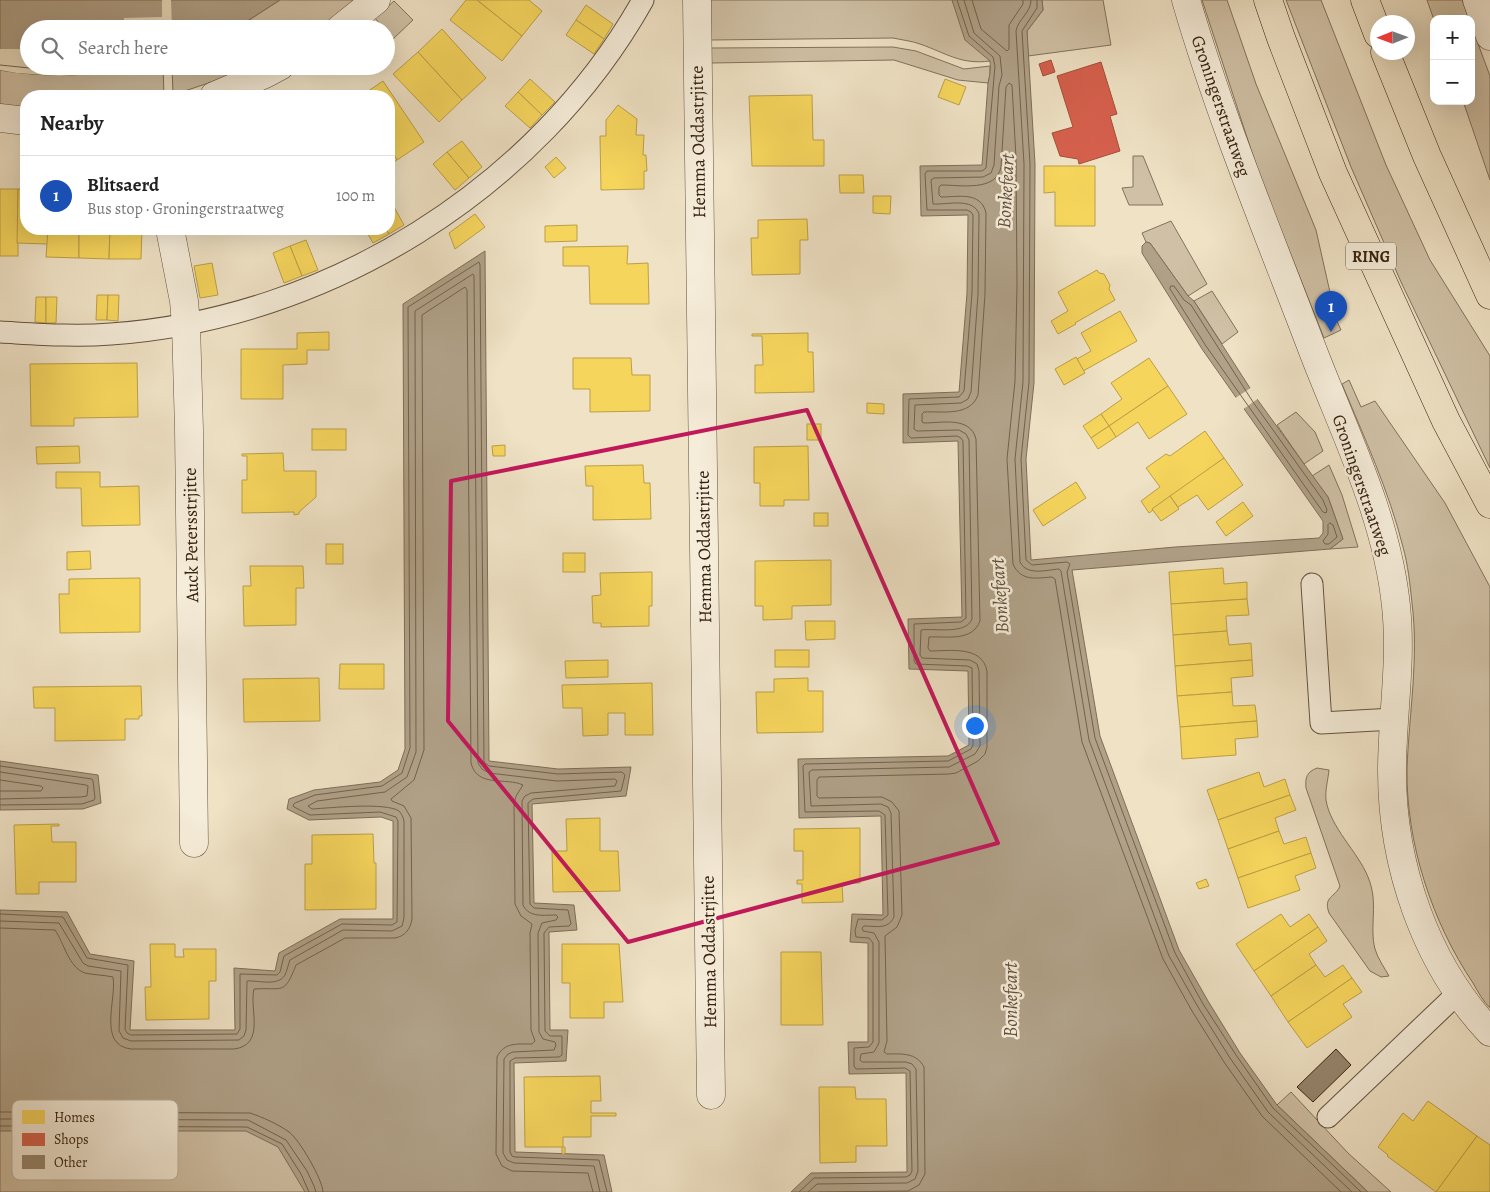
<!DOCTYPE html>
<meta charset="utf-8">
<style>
body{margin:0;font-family:Alegreya,serif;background:#f6f6f6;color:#222}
.controls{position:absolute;right:15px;top:15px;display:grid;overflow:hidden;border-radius:10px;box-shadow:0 5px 20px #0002}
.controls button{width:45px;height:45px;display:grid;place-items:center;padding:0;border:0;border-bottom:1px solid #e0e0e0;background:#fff;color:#222;font:25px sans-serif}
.compass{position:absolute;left:1370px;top:15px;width:45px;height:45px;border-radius:50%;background:#fff;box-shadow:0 5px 20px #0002;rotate:269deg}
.you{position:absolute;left:974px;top:725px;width:18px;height:18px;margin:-12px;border:4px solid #fff;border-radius:50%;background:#1a73e8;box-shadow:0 0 0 8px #1a73e833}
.badge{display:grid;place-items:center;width:32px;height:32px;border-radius:50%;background:#b45309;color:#fff;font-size:16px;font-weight:700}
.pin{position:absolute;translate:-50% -41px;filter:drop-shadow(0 1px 2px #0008)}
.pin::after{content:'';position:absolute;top:26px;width:18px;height:15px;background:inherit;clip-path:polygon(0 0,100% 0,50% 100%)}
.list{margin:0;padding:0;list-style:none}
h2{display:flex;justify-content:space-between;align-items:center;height:65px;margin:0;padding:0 20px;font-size:21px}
h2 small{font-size:16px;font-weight:400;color:#767676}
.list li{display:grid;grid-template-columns:32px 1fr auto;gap:15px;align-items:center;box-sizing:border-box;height:80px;padding:0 20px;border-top:1px solid #e0e0e0}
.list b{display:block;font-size:19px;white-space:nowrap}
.list p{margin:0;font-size:16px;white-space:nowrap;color:#767676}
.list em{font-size:16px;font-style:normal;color:#767676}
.icon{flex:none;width:28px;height:28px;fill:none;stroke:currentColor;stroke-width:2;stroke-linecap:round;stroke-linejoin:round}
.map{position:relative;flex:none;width:1490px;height:1192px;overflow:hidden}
.search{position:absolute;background:#fff;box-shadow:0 5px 20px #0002;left:20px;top:20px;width:375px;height:55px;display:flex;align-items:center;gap:12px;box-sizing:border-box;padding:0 18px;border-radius:28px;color:#767676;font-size:19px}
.panel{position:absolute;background:#fff;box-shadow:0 5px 20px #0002;left:20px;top:90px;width:375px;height:145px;border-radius:20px}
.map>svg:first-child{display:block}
.green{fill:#d0c1a6;stroke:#83725c}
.water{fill:#b0a188;stroke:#7f6e58}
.pier{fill:#efe2c5}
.homes{fill:#f6d55c;stroke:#bc9f46}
.shops{fill:#d6604d;stroke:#a64d3b}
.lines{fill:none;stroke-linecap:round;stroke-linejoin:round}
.shore{stroke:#73624c;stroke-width:1}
.building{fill:#96866f;stroke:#362211}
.service-casing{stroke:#64523e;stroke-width:23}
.minor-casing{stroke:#64523e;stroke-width:29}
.tertiary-casing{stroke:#64523e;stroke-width:29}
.primary-casing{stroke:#362211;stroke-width:29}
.service{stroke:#f5ecd9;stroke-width:21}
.minor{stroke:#f5ecd9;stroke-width:28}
.tertiary{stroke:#f5ecd9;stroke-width:28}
.primary{stroke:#efe2c5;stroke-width:28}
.marked{fill:none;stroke:#c2185b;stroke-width:4;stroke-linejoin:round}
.labels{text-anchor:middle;stroke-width:5;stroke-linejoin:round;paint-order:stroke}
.shield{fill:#f5ecd9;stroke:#6f5f4d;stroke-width:1}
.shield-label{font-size:16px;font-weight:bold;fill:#362211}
.street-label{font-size:18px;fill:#362211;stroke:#f5ecd9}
.water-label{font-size:19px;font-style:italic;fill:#614e3b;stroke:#f5ecd9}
.key{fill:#f5ecd9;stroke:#bcaf9d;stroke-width:1}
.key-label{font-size:14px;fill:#362211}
</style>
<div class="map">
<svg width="1490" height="1192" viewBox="0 0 1490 1192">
<rect width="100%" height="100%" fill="#efe2c5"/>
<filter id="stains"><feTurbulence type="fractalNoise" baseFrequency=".004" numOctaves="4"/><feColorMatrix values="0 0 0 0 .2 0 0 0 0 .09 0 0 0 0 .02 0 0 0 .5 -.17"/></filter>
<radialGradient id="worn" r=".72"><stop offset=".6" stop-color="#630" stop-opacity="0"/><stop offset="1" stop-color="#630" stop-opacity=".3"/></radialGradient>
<g class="green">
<path d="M280,0H354L329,21L317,29H235Z"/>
<path d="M710,0H976L990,61C961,65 946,53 920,44C912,41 902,40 893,38L711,40Z"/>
<path d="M1042,0H1103L1111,45L1028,56L1027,31L1043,10Z"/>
<path d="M1202,0H1227L1256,84L1316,230L1336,319L1341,330L1324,338L1260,177Z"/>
<path d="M1286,0H1321L1386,165L1430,260L1490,356V468L1401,282L1351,167Z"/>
<path d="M1427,0H1462L1469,19H1434V20Z"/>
<path d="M394,1L413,20L393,39L386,31V29H384L375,18Z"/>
<path d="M1471,25L1490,76V180L1463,101H1471Z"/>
<path d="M893,47L916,51L964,69L990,66V75L988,83L958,80L894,60L711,63V48Z"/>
<path d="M143,66H163L164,96H26V108L0,105V70C46,78 97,76 143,66Z"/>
<path d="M172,66H249L226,77L173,95Z"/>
<path d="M1133,156H1143L1163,205H1129L1122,188L1133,187Z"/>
<path d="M1171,221L1207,284L1188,296L1150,243L1146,242L1142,233Z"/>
<path d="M1212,291L1238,332L1222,344L1194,301Z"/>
<path d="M1349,380L1361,407L1375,401L1445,503L1490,587V1008C1483,1001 1478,992 1473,983C1432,922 1406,843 1407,769C1409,714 1419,658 1412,603C1410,584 1408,565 1403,547C1389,491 1364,437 1342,384Z"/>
<path d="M1296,412L1315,432L1323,451L1304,464L1277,425Z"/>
<path d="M1329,465L1342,495L1358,547L1330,549L1343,539L1328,497L1312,476Z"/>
<path d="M1317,768L1329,770C1328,780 1325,790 1326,800C1330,827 1358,852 1368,877C1379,903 1369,926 1375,949C1378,959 1384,967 1389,976L1381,977L1370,971L1329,913C1323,896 1335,898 1340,886L1306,788C1305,777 1307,772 1317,768Z"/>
<path d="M211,1092L344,1192H0V1103Z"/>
<path d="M1291,1092L1348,1153L1391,1192H1368L1277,1105Z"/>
</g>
<g class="water">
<path d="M0,0H280L235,29H29V66H143C96,76 48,78 0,70Z"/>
<path d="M952,0H1042L1043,10L1027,31L1035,164L1034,383L1026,459L1031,560L1175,547L1319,538L1323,533V521L1202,349L1142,253V246L1146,242L1150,243L1188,296L1194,301L1257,399L1328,497L1343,539L1330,549L1072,570L1100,736L1179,950L1208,1001L1240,1053L1277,1105L1368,1192H791L811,1173L907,1172L906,1073L849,1074L848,1042H868V943L850,942L852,914L883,915L881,816L799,818L798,759L948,756L969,745L968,671L909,669L908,619L962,617L958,441L903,443V394L959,392L967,293L968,215L921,216L920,166L982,165L988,83C990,75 991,69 990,61L965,40Z"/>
<path d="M485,251L489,761L558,769L631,767L626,796L532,804L534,903L574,905L577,930L549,932L550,1030H568L566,1061L514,1063L515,1152L604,1155L612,1192H305L278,1147L246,1131H0V910L67,912L90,954L134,961L130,1030H235L234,968L275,971L279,953L340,919H393V821L381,817L309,820L287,809L289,799L314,790L380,782L398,770L405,749L403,304Z"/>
<path d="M0,761L98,775L101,803L83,809L0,810Z"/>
</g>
<g class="pier">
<path d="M162,0H171L172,29H162V21H124V18L162,17Z"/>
<path d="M0,49H29V66H143L105,73L59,76L17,73L0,70Z"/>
<path d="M1252,387L1259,398L1242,410L1234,399Z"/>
</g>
<g class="homes">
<path d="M466,0H477L522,36L502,61L450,20Z"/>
<path d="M477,0H529L542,11L522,36Z"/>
<path d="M586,5L613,24L604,39L576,20Z"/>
<path d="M576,20L604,39L594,54L566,35Z"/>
<path d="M442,29L486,78L462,100L418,52Z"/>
<path d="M418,52L462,100L439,122L393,74Z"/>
<path d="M530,79L555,102L542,115L518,92Z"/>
<path d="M945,79L966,87L959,105L938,97Z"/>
<path d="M383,81L424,142L397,160L389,147V96H361Z"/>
<path d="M518,92L542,115L530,128L505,106Z"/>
<path d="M812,95L813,140H824V166H752L749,96Z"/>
<path d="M618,105L637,119L636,135H644L643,155H646L647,171H644V189L601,190L600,136H606V120Z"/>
<path d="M462,141L482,167L469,178L447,152Z"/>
<path d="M389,147L397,160L389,166Z"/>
<path d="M447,152L469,178L455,190L433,164Z"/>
<path d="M556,157L566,168L554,178L545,167Z"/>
<path d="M1044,166H1095V226H1055V192L1044,193Z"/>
<path d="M839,175H863L864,193H840Z"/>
<rect x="0" y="189" width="18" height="67"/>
<path d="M18,189L26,190V229H48V244L17,243Z"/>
<path d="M873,196H891L890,214L873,213Z"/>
<path d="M389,198L404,225L389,234L386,229H389Z"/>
<path d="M475,214L485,227L455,249L449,233Z"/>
<path d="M807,219L808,240H800V274L752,275L751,238H758V220Z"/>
<path d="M577,225V241L545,242V226Z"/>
<path d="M48,229H79V258L46,257Z"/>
<path d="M79,229H110L109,259L79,258Z"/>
<path d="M110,229H142L141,259H109Z"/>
<path d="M202,229H219L203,234Z"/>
<path d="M365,229H386L389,234L373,243Z"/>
<path d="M306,240L318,270L302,276L290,246Z"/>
<path d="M290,246L302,276L284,283L273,253Z"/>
<path d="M628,246L627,264L648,263L649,304H590L589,266H563V247Z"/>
<path d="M212,263L218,295L200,298L194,266Z"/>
<path d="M1097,270L1099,273L1104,274L1110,285L1109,289L1115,300L1075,323L1076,324L1058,334L1051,321L1068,311L1058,292Z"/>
<path d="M97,295H108L107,320H96Z"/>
<path d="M108,295H119L118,321L107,320Z"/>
<path d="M36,297H46V323L35,322Z"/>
<path d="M46,297H57L56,323H46Z"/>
<path d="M1120,311L1137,341L1083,371L1077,359L1091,351L1081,333Z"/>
<path d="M329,332V350H307V364L283,365V399H241V349H297V333Z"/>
<path d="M808,333V352H813L814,392L755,393V365H763L762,336H752V334Z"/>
<path d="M1076,357L1085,373L1064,385L1055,369Z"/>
<path d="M573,358H631L632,375H650V411L590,412V389H573Z"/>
<path d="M1149,358L1168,386L1109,426L1101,414L1122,399L1111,383Z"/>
<path d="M137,363L138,417L74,418V426H31L30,364Z"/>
<path d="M1168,386L1187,414L1149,439L1138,422L1116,437L1109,426Z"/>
<path d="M867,403L884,404V414L867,413Z"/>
<path d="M1101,414L1109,426L1091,438L1083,426Z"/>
<rect x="807" y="424" width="14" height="16"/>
<path d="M1109,426L1116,437L1098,449L1091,438Z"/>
<rect x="312" y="429" width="34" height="21"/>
<path d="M1205,431L1224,458L1149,513L1141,501L1160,487L1146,468L1166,454L1170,456Z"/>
<path d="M505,445V456H493L492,446Z"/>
<path d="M79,446L80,463L37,464L36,447Z"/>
<path d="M808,446L809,500H784V506H760V483H754V447Z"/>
<path d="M283,453L284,471H316V497L299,512V514L294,515V512L242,513V480H247V456H242V454Z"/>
<path d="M1224,458L1243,485L1208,510L1197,495L1178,507L1170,496Z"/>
<path d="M643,465L644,483H650L651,519L593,520V486H586L585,466Z"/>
<path d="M56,472H100V487L139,486L140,525L82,526L81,488H56Z"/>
<path d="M1076,482L1086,498L1043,526L1033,510Z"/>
<path d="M1170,496L1179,509L1161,521L1152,509Z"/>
<path d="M1243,502L1253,516L1226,536L1216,522Z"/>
<rect x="814" y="513" width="14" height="13"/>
<rect x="326" y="544" width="17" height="20"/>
<path d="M90,551L91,569L67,570V552Z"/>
<rect x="563" y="553" width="22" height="19"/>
<path d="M831,560V605L792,606V619L763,620V606H755V561Z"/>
<path d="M250,566H303L304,588H296V625L244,626L243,586H251Z"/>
<path d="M1223,568L1224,584L1247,582V599L1171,604L1169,572Z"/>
<path d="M652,572V606H649V626L601,627V623H593L592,596L601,595L600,573Z"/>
<path d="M140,578V632L60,633L59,594H69V579Z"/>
<path d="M1247,599L1249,615L1226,616L1227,631L1173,635L1171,604Z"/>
<path d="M805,621H835V639L806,640Z"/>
<path d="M1227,631L1229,645L1251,643L1252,660L1175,666L1173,635Z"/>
<rect x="775" y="650" width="34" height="17"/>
<path d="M608,660V677L566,678L565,661Z"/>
<path d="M1252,660L1253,676L1231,678L1232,692L1177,696L1175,666Z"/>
<path d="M340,664H384V689H339Z"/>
<path d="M319,678L320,721L244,722L243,679Z"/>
<path d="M808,678V691H823V732L757,733L756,692H774V679Z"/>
<path d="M652,683L653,735H625V713H608V735L583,736L582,708H563L562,685Z"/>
<path d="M141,686L142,716H139V719H125V740L55,741V708H34L33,687Z"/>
<path d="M1232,692L1233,706L1255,705L1257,721L1180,727L1177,696Z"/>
<path d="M1257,721L1258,737L1235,739L1236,755L1182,759L1180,727Z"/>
<path d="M1259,772L1264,787L1285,779L1290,795L1218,820L1207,790Z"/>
<path d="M1290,795L1296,810L1275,818L1279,831L1228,849L1218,820Z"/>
<path d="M600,818V851H618L620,891L553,892L552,851H567L566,819Z"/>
<path d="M59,824V826H51L52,842H76V882H39V894H16L14,825Z"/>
<path d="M860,828V883H842L843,902L802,903V884H797V880H803V851H794V829Z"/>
<path d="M1279,831L1284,844L1306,837L1311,853L1238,878L1228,849Z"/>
<path d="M373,834L374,863H376V909L305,910V864H312V835Z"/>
<path d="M1311,853L1316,868L1295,876L1300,890L1248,908L1238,878Z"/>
<path d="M1206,879L1209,886L1199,889L1196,883Z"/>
<path d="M1281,914L1290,927L1309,914L1318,927L1254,971L1236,944Z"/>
<path d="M1318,927L1327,941L1309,954L1316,965L1271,996L1254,971Z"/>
<path d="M150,944H175V957H184L183,949H216V981H209V1019L146,1020L145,987H151Z"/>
<path d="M562,944H619L623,1002H604V1018H570V983H562Z"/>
<path d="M781,952H821L823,1025H781Z"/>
<path d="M1316,965L1325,977L1343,965L1352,978L1288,1022L1271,996Z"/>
<path d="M1352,978L1362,992L1343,1004L1352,1017L1307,1048L1288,1022Z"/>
<path d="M600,1076L601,1101H591V1113H616V1116H591V1137H563V1147H565V1154H562V1147H525L524,1077Z"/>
<path d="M819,1087H855L856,1099H886L887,1146H856V1162L820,1163Z"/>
<path d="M1428,1101L1477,1136L1436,1192L1387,1156L1388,1155L1378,1147L1403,1113L1413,1121Z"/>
<path d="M1477,1136L1490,1145V1192H1436Z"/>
</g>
<g class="shops">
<path d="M1051,60L1055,72L1043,76L1039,64Z"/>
<path d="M1101,62L1117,114L1110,116L1120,151L1079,164L1078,159L1060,156L1052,133L1073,127L1057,76Z"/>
</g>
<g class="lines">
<g class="shore">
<path d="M972,0L981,29L1007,51L1009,49V25L1023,4V0"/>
<path d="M1031,0C1031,13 1018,19 1016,31L1024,164L1023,382L1015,459L1020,562C1027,576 1046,570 1059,569L1061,571L1089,740L1169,956L1198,1007L1230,1058L1268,1112L1352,1192"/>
<path d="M1037,0V8L1022,31L1030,164L1029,382L1021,459L1026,560L1032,565L1067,562L1070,564L1067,572L1095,738L1175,953L1203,1004L1236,1055L1273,1108L1361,1192"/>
<path d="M0,65L59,71L114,66"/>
<path d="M1171,286H1174L1184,300L1191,305L1253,402L1323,500L1327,510L1326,513L1323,512L1206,346L1170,289Z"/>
<path d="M1330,523L1333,525L1337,537L1329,544H1325L1323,541L1328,534V525Z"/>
<path d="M0,766L92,779L93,781L95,798L94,800L82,804L0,805"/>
<path d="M0,772L86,785L88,786L87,796L81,797L0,799"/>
<path d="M0,780L41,786L43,788L41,791H0"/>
<path d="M0,914L63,917L87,958L128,965L125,1029L127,1033L131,1035L237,1034L240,1029V974L277,975L280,972L284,956L342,924L392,925L397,922L398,821L396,817L380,812L310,815L294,807L293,805L295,803L315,795L382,786L402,773L410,748L408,307L479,262L480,265L484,762L489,766L558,774L622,772L625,775L621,791L533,799L528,803L530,904L534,908L568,910L571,924L569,926L549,927L544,933L545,1031L550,1036H562V1055L559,1057L515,1058L510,1061V1152L512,1156L515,1157L599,1160L607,1192"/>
<path d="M0,921L59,923L83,963L88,966L121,971L119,1031L123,1038L131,1041L239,1040L244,1036L246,1030L247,981C257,980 278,987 285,975C287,971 288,965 290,960L343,930L392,931L402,926L404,918V821C403,817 402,814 399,811C385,802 330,808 312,809L308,806L317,801L385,792L407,777L416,752L415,311L473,274L474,276L478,763L482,769L489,773L557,781L615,779L617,781L615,786L531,793L525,796L522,801L523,905C529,918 544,915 556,915L558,917L556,920L542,923L538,933L539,1032L543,1039L555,1042L556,1045L554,1050L513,1052L508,1054L504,1059L503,1153L507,1160L514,1163L594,1166L600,1192"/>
<path d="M0,928L55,930C64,943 69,968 85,973C94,975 104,975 113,977C117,999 97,1045 131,1049H234C266,1045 249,1009 254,989C283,987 284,996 296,965L345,938H395C405,936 410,930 412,919L411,818L404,806L392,801L391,799L414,780L424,750L422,315L465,287L467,290L471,763C477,788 506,777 523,785L516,796L514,804L515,904L521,916L532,924L530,933L531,1030L535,1041L532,1044C518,1044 504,1042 497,1057L496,1154L502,1166L512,1171L588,1173L593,1192"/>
<path d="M0,1112L250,1113C262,1117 278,1124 289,1132C299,1139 323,1180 323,1192"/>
<path d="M0,1119L248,1120L286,1140L307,1171L314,1186L316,1192"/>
<path d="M0,1126L247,1127L282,1144L301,1174L309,1192"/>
<path d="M799,1192L814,1178L906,1177L910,1175L912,1171L910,1071L905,1068L856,1069L854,1066V1048L869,1047L873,1042V943L869,938L856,937L855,931L858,919L882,920L888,915L885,815L879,811L805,812L803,766L805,764L948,761L971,749L973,745L972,668L967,666L916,664L914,661V624L961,622L966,618L963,441L961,438L957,436L911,438L908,435L909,399L959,397L964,391L972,293L973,215L971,212L967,210H927L925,174L927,171H982L986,168L995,66L993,57L969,36L957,0"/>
<path d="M808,1192L817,1184L907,1183L915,1179L918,1171L916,1069L912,1064L906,1062H862L860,1060L861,1054L874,1052L879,1043V942L874,933L863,931L862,928L864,926C876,926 888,930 894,917L891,813L888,807L881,804L811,806L809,772L812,770L949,767L975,754L980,746L979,671L977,664L970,660L922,658L920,655L921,630C935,628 966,635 972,619L969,440L966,434L959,430L917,431L914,429L915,405L961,403L968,399L971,392L978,294L979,214C973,197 947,205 933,204L931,180L934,178L983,177L991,173L994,165L999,86L1002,75L1000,56L974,33L964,0"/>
<path d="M819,1192L908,1191L919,1185L925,1174L924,1067C916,1052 901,1054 887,1054L884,1052L887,1041L885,936L897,927L902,915L899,811L892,802L882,797L819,798L817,796V780L819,777L949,774L956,773L978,761L985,754L987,747V671C982,645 949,651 930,651L928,648L929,637C947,636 972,642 980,621L976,439C970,416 942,423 924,423L922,422V414L924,412C942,411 970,417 978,395L985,294L986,213C981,191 958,197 941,197L939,195V187L941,185C961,185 996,192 1001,167L1006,87L1009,83L1012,85L1016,158L1017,284L1015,381L1007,459L1013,564C1021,582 1037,578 1052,577L1055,579L1082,742L1163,959L1192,1011L1224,1062L1262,1116L1341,1192"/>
</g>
</g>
<path class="building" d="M1336,1049L1351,1065L1313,1102L1297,1087Z"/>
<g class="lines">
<g class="service-casing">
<g id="service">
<path d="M0,332C37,334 74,337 111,334C327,319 537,189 643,0"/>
<path d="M1312,584L1321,723L1394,719"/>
<path d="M1328,1117L1459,992"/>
</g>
</g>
<g class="minor-casing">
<g id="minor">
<path d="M697,0L711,1095"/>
<path d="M1477,0L1490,36"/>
<path d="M340,29L376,0"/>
<path d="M214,96L265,74L280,66"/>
<path d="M0,118L26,121"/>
<path d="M170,229L184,301L186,324L189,430L194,843"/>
</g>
</g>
<g class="tertiary-casing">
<path id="tertiary" d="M1186,0C1221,120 1269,235 1313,351C1345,434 1387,517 1396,606C1402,662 1392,716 1392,771C1392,865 1425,963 1490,1032"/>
</g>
<g class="primary-casing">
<g id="primary">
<path d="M1268,0L1281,38L1333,173L1446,421L1490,504"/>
<path d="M1365,0L1378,34"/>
<path d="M1385,52L1427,156L1490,295"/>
</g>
</g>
<use href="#service" class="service"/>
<use href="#minor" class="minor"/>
<use href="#tertiary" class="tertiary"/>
<use href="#primary" class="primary"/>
</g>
<path class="marked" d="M807,410L998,843L628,942L448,721L451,481Z"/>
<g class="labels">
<rect class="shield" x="1346" y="242.5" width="50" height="27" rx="4"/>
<g class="shield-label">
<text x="1371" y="262">RING</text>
</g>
<g class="street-label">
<text transform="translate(1221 106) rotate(71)" y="6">Groningerstraatweg</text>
<text transform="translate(698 142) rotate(-91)" y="6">Hemma Oddastrjitte</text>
<text transform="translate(1362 485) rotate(71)" y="6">Groningerstraatweg</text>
<text transform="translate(191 535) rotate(-91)" y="6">Auck Petersstrjitte</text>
<text transform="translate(704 547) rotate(-91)" y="6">Hemma Oddastrjitte</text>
<text transform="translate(709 952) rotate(-91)" y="6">Hemma Oddastrjitte</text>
</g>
<g class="water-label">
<text transform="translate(1005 191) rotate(-87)" y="7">Bonkefeart</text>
<text transform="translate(999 596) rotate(-94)" y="7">Bonkefeart</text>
<text transform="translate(1010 1000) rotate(-90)" y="7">Bonkefeart</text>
</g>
</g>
<rect x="12" y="1100" width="166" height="80" rx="8" class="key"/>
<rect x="22" y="1110" width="23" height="14" fill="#f6d55c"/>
<rect x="22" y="1133" width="23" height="13" fill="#d6604d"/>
<rect x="22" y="1155" width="23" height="14" fill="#96866f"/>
<g class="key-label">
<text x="54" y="1122">Homes</text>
<text x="54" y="1144">Shops</text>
<text x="54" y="1167">Other</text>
</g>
<rect width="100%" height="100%" filter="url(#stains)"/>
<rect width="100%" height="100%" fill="url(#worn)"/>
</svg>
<div class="controls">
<button>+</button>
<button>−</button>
</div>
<svg class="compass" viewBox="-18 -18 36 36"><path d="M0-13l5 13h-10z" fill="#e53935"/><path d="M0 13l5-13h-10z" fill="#767676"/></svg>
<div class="you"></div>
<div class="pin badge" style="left:1331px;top:332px;background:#1a4fb4">1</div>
<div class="search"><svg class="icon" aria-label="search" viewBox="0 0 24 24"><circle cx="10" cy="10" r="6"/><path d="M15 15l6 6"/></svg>Search here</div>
<section class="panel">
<h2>Nearby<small></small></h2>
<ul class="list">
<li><span class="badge" style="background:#1a4fb4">1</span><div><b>Blitsaerd</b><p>Bus stop · Groningerstraatweg</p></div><em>100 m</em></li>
</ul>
</section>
</div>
